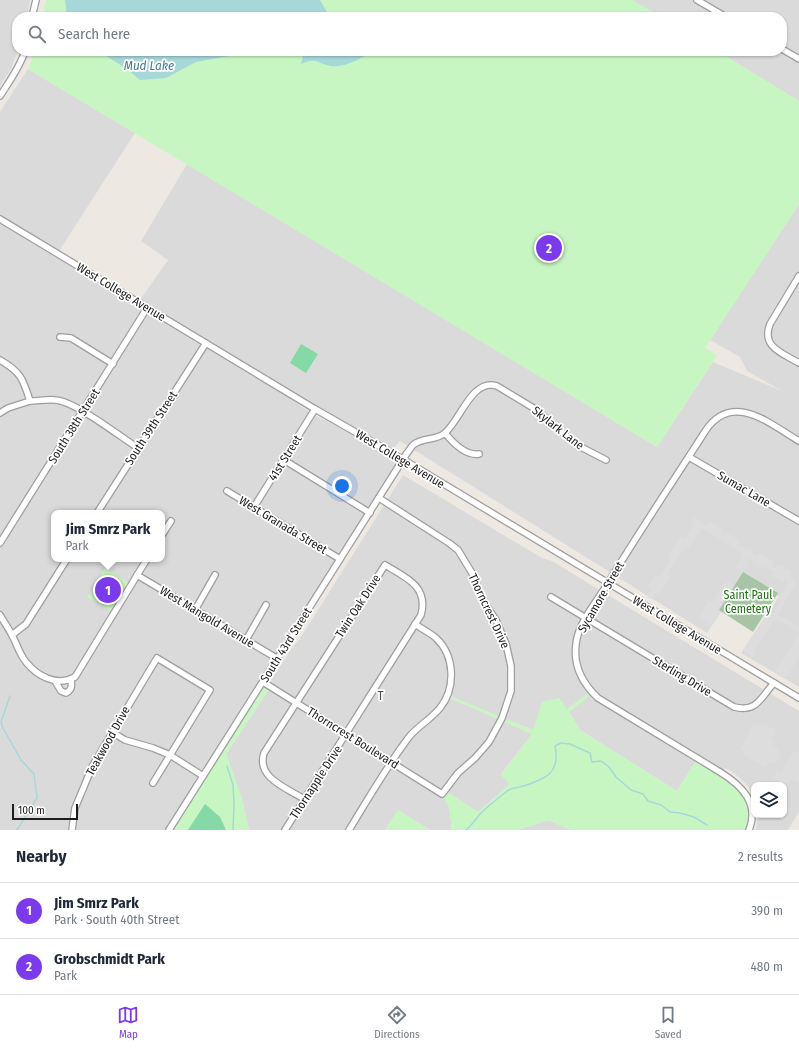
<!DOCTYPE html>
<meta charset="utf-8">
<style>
body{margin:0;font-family:"Fira Sans Condensed",sans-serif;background:#f2f2f3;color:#1f2937}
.controls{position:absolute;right:12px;bottom:12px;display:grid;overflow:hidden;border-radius:8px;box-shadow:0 1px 3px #0004}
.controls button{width:36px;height:36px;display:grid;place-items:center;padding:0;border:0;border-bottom:1px solid #e0e1e3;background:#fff;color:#1f2937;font:20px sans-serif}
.scale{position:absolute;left:12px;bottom:10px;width:66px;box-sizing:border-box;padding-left:4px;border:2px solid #1d1d1d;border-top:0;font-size:11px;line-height:14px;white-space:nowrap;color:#1d1d1d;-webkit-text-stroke:3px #fff;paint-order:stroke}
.you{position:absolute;left:342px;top:486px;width:14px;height:14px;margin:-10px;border:3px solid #fff;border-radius:50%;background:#1a73e8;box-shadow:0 0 0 6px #1a73e833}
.badge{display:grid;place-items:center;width:26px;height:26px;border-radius:50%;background:#7c3aed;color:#fff;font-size:13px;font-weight:700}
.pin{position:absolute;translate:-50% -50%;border:2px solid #fff;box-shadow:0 1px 4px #0006}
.popup{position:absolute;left:51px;top:510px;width:114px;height:52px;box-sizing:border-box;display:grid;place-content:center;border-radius:8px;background:#fff;filter:drop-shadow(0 1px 3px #0005);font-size:13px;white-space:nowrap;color:#747a83}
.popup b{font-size:15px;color:#1f2937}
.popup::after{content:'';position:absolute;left:50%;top:100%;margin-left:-8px;border:8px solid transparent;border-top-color:#fff}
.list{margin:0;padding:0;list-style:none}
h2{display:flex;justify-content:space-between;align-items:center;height:52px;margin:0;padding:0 16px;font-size:17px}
h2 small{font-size:13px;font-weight:400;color:#747a83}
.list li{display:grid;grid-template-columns:26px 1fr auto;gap:12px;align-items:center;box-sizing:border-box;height:56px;padding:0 16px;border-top:1px solid #e0e1e3}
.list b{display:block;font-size:15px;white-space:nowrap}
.list p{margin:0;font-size:13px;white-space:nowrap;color:#747a83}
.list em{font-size:13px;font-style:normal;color:#747a83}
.icon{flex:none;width:22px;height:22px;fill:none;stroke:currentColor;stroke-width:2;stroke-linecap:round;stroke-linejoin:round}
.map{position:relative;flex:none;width:799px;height:830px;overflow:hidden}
.search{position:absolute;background:#fff;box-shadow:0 1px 3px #0004;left:12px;right:12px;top:12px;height:44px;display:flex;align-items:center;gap:10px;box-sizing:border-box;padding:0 14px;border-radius:16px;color:#747a83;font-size:15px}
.sheet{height:164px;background:#fff}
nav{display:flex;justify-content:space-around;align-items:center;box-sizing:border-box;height:56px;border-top:1px solid #e0e1e3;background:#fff;font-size:11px;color:#747a83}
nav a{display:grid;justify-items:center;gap:2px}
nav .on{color:#7c3aed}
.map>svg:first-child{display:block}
.residential{fill:#dbdada;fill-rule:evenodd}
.cemetery{fill:#a7c5a6}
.park{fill:#c8f6c2}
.pitch{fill:#85d9a7}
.parking{fill:#ddd}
.water{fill:#a6d8d9}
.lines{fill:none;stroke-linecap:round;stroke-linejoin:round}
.stream{stroke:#a6d8d9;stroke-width:1.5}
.minor-casing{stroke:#9e9e9e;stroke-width:8}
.minor{stroke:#fff;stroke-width:5.5}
.labels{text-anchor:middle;stroke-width:3.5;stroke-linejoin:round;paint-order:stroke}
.street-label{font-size:12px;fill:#1d1d1d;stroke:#fff}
.park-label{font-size:12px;fill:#1d7411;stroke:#fff}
.water-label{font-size:13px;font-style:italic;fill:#467a90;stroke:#fff}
.neighbourhood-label{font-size:13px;letter-spacing:1px;fill:#505050;stroke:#fff}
</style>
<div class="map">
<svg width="799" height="830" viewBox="0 0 799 830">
<rect width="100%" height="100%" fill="#eee8e3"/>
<g class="residential">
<path d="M0,0H30L27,17H17V51H18L11,69L0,86Z"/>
<path d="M629,0H799V101L715,51H782V17H658Z"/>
<path d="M28,69L135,133L59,251L0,216V112Z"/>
<path d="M187,164L657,447L713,362L782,391L747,371L740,357L710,340L799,204V687L741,653L779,597L745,576L707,633L400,441L392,450L140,300L168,260L141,241Z"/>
<path d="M0,224L283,394L317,417L327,421L350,434L391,459L395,464L396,467L389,475L166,830H0ZM54,513H162V559H54Z"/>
<path d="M403,475L542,558L552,561L799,711V812L788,830H756L758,815H784V785H754V797L747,785L734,773L725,768L720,776L695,762L677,791L580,730L569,712L589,696L533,730L450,698L532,734L501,774L510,784L478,812L447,792L445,795L449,807L452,830H430L398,810L385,830H249L241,796L226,754L269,689L272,679L289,652L299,640Z"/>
<path d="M548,820L571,830H518Z"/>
</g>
<path class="cemetery" d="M743,572L778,593L753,632L719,610Z"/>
<g class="park">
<path d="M46,0H632L662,17H42Z"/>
<path d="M35,51H718L799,101V204L705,348L717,355L657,447L28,69Z"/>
<path d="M105,568L129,583L111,611L88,597Z"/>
<path d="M264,688L269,689L226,754L241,796L249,830H173L261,690Z"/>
<path d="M587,694L589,696L569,712L580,730L677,791L695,762C721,777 760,792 746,830H571L548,820L518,830H452L449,807L443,796L448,792L478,812L510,784L501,775L532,734L450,698V696L533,730L542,702L559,698L567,709Z"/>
<path d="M398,810L430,830H385Z"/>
</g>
<g class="pitch">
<path d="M301,344L318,354L306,373L290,363Z"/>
<path d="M205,804L220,817L226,830H188Z"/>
</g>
<g class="parking">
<path d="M693,517L706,525L709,521L723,530L721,534L724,535L726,532L740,541L738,545L744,548H750L753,554L757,556L760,553L774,562L772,565L775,568L778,564L792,572L789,576L794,580L796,584L778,614L779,616L786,618L799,627V632L781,621L774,620L754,650L756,652L753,657L743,650L770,609L774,612L781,600L778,598L788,582L785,579L783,583L771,576L773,572L762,565L760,569L752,563L754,561L750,558L746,560L749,563L743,572L736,567L742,557L740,552L702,528L689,548L685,547L667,574L671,577L659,594L655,593L651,599L647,597L652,589L648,587L655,575L659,578L671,559L668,557L680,537L685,539L694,524L690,521Z"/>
<path d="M727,581L734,585L718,610L720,611L711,625L698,617L709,601L712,603Z"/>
<path d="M799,633V657L786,678L775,671Z"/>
<path d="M754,723L758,725L765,724L776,730L771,739L775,742L773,745L777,748L781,753L777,763L774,762L768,764L766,768L742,754L744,750L740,749Z"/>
<path d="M794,751L799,752V783L793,780L785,783H783L773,777L777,771L781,773Z"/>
</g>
<g class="water">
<path d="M65,0H320L330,17H67Z"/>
<path d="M98,51H247L245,53L196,62L166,78L140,80L127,69Z"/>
<path d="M304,51H375C362,57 346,68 331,66C315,63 318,57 301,64Z"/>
</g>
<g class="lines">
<g class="stream">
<path d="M10,696L1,722L3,728L21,760L34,774L37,798L17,830"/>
<path d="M227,766L233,785L234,804L233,830"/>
<path d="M466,830C472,825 475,820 480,814C488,806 497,799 506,792C510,788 515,788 520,787C544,780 561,774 555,746L561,743L570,744L590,753L592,762L601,761L609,767L616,777L631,790L643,794L648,801L661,805L670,812L680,813L694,817L707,825"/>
</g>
<g class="minor-casing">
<g id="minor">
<path d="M697,0L726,17"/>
<path d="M32,17L36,0"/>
<path d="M782,49L799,59"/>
<path d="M0,96C9,82 20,67 25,51"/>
<path d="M0,219L315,409L404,460L799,698"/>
<path d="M799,276L770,324C761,347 782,353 799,363"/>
<path d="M60,337L71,338L113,364"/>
<path d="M0,360C21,372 23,379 30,401C38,401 47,399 55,400C75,401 119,436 138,448"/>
<path d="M0,413L8,408L30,401"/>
<path d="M445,433C453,443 465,456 479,454"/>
<path d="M689,457L799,521"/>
<path d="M284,460L370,513"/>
<path d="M227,491L340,559"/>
<path d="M254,507L315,409"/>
<path d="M97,513L206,343"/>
<path d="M162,535L171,521"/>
<path d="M0,543L147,308"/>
<path d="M137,575L278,659"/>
<path d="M551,597L734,707C757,713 761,697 774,683"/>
<path d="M195,610L215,575"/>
<path d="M0,615C4,622 9,629 13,637C17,645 20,655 26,662C37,676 57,687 75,677L147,559"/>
<path d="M12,635L26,624L67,559"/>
<path d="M246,640L266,605"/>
<path d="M55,681L61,691L66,693C72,690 72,686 71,679"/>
<path d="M263,682L442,794L458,773L475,758L489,742L502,718L511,691V666L506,644L496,620L482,599L472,573L458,550L449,543L379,498"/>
<path d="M112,732L125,740L153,748L170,755L203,776"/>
<path d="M72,830L75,808L93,765L157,658L210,690L153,783"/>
<path d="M169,830L407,453C409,451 411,447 413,445C422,437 436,441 445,433C461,419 472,378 497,386L535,409L577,445L606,460"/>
<path d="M285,830L421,615C429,586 405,577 385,565L264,753C256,778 287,788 304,799"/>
<path d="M349,830C368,799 387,766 409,737C418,726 431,719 440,708C456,688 455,656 436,638C430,633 422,629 415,624"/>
<path d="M749,830C760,803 741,785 720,772L598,698C583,684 573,666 576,644C578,624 594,605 605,588C637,535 672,483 706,430C733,391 770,424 799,441"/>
</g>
</g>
<use href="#minor" class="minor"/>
</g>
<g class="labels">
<g class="street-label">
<text transform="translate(121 292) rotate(31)" y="4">West College Avenue</text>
<text transform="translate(74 426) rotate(-58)" y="4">South 38th Street</text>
<text transform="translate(151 428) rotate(-57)" y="4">South 39th Street</text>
<text transform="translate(558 428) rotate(38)" y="4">Skylark Lane</text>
<text transform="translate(285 458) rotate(-58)" y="4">41st Street</text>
<text transform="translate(400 459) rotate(31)" y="4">West College Avenue</text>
<text transform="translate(744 489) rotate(30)" y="4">Sumac Lane</text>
<text transform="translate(283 525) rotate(31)" y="4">West Granada Street</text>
<text transform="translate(601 597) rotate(-60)" y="4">Sycamore Street</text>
<text transform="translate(358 606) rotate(-57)" y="4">Twin Oak Drive</text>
<text transform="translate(489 611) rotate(65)" y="4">Thorncrest Drive</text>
<text transform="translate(207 617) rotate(31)" y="4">West Mangold Avenue</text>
<text transform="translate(677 625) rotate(31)" y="4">West College Avenue</text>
<text transform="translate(286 645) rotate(-58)" y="4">South 43rd Street</text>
<text transform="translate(682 676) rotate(31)" y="4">Sterling Drive</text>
<text transform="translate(353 738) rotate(32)" y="4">Thorncrest Boulevard</text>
<text transform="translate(108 741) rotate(-61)" y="4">Teakwood Drive</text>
<text transform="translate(316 782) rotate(-57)" y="4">Thornapple Drive</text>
</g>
<g class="park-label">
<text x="748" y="599">Saint Paul<tspan x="748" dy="14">Cemetery</tspan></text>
</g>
<g class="water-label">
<text x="149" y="70">Mud Lake</text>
</g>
<g class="neighbourhood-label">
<text x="381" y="700">T</text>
</g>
</g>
</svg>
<div class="controls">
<button><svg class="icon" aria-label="layers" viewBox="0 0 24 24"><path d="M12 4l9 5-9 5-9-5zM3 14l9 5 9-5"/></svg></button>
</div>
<div class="scale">100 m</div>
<div class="you"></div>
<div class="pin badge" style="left:108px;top:590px">1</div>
<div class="popup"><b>Jim Smrz Park</b>Park</div>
<div class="pin badge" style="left:549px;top:248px">2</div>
<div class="search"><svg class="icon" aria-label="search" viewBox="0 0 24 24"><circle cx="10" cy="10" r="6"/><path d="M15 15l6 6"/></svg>Search here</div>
</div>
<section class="sheet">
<h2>Nearby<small>2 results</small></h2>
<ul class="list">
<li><span class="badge">1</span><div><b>Jim Smrz Park</b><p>Park · South 40th Street</p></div><em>390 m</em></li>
<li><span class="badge">2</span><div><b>Grobschmidt Park</b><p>Park</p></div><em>480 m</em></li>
</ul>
</section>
<nav>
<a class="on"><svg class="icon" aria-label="map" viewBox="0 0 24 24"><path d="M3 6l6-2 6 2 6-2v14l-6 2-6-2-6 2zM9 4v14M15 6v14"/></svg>Map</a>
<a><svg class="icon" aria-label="directions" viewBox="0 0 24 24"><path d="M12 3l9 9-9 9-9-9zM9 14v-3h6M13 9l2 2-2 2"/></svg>Directions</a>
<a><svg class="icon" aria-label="saved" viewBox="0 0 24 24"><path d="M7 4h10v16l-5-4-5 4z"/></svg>Saved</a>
</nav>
